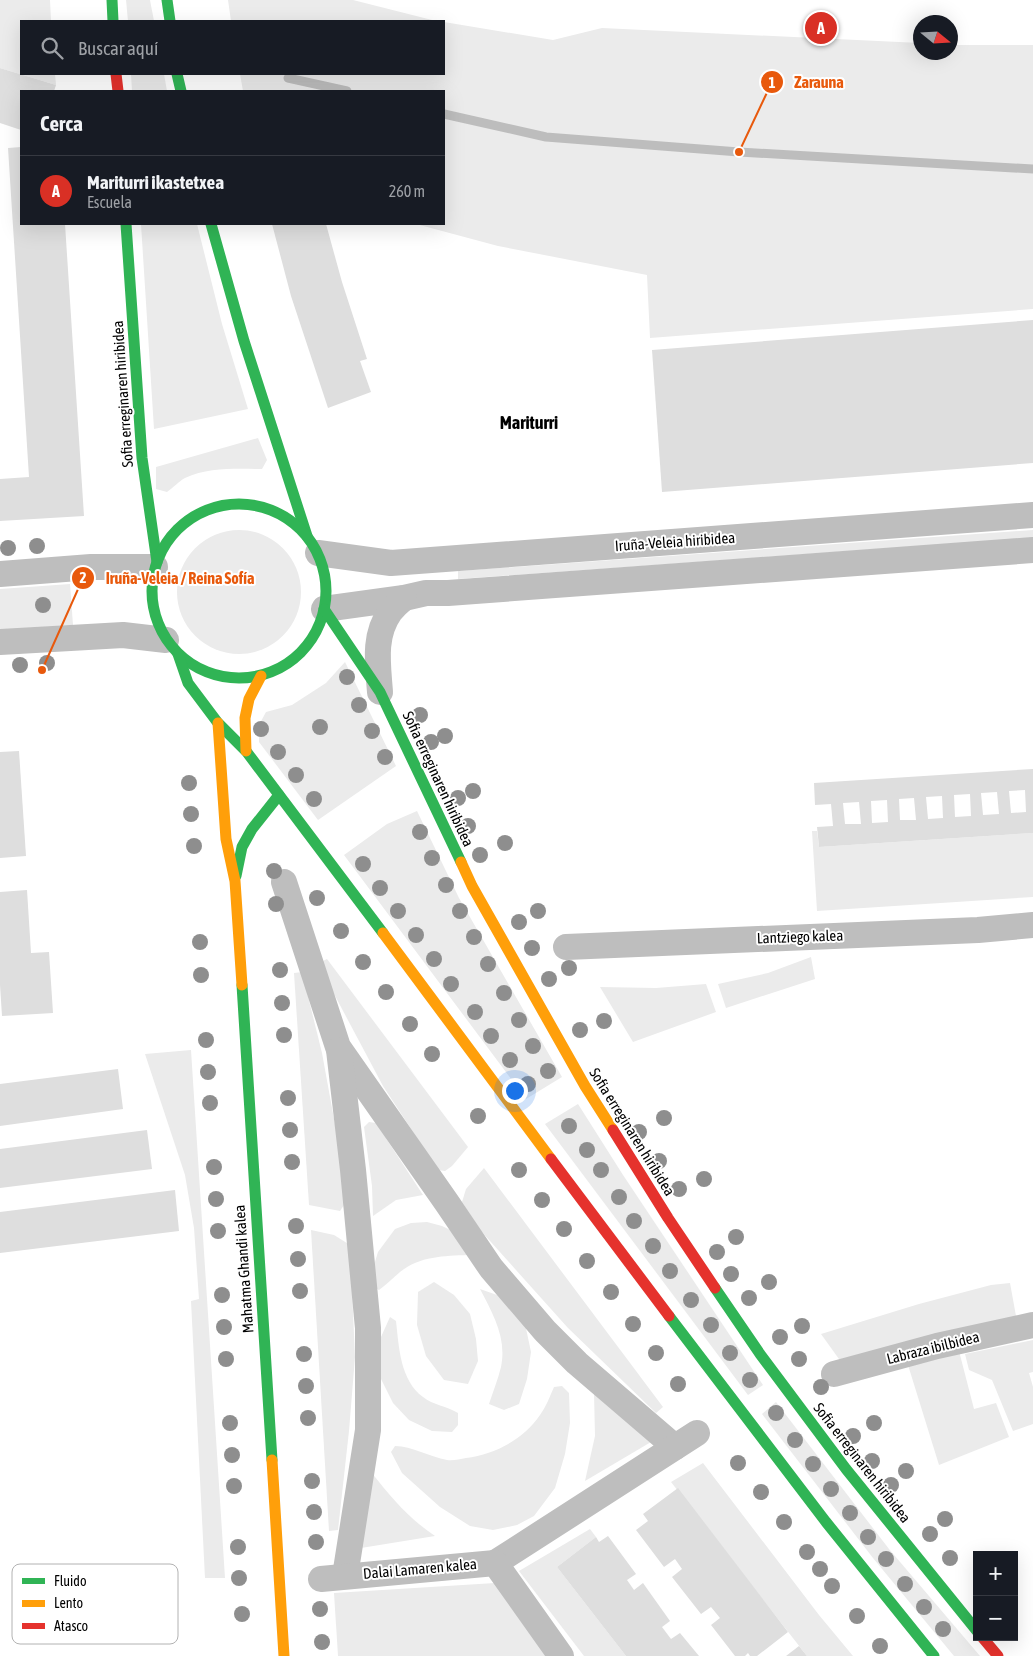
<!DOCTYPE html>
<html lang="es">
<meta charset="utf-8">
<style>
body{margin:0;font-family:"Asap Condensed",sans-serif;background:#20242c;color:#f1f3f6}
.controls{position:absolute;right:15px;bottom:15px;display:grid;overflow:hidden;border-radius:0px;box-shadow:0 5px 20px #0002}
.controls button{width:45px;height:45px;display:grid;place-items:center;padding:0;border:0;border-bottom:1px solid #363941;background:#171b24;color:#f1f3f6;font:25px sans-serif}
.compass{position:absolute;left:913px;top:15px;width:45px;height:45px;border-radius:50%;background:#171b24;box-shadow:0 5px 20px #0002;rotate:108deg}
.you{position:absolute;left:514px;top:1090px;width:18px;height:18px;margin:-12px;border:4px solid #fff;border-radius:50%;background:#1a73e8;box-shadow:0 0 0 8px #1a73e833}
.badge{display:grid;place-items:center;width:32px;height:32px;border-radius:50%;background:#d93025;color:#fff;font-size:16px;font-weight:700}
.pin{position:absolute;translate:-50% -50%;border:2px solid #fff;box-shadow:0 1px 5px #0006}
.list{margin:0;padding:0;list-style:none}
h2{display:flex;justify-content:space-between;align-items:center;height:65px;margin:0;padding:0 20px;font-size:21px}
h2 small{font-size:16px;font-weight:400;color:#9ea1a6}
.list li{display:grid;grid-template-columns:32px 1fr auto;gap:15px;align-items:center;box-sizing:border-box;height:70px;padding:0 20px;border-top:1px solid #363941}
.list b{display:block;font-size:19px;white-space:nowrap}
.list p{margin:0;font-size:16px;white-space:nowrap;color:#9ea1a6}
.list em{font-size:16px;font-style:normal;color:#9ea1a6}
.icon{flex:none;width:28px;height:28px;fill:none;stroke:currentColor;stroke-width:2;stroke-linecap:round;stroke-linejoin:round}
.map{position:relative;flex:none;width:1033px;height:1656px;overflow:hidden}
.search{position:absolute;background:#171b24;box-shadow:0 5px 20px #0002;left:20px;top:20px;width:425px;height:55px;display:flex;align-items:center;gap:12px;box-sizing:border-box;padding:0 18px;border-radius:0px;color:#9ea1a6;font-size:19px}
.panel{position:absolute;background:#171b24;box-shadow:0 5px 20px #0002;left:20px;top:90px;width:425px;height:135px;border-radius:0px}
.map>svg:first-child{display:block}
.green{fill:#ebebeb}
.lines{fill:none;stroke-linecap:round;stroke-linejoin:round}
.stream{stroke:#bdbdbd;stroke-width:9}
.building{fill:#dedede;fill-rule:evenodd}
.street{stroke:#bebebe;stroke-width:26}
.fast{stroke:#30b455;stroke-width:11}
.slow{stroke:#ff9f0a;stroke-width:11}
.jam{stroke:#e5322d;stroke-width:11}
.tree{fill:#8e8e8e}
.labels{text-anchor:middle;stroke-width:4;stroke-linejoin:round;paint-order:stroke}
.street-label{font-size:15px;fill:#000;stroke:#fff}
.quarter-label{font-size:18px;font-weight:bold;fill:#000;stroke:#fff}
.key{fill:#fff;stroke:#b2b2b2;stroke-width:1}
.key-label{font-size:14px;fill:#000}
.leader{fill:none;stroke:#e8590c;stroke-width:2}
.callout-dot{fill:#e8590c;stroke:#fff;stroke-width:2}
.mark-label{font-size:15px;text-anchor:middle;font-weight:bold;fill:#fff}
.callout-label{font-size:16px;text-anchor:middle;font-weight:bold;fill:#e8590c;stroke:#fff;stroke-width:4;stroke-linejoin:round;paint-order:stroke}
</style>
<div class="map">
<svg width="1033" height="1656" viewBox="0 0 1033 1656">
<rect width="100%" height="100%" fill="#fff"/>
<g class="green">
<path d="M0,0H50L51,21H21V74H55L56,85L0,68Z"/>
<path d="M126,0H150L154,21H128Z"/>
<path d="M228,0H353L436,21H231Z"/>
<path d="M444,22L553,40L602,28L920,43V52H950L951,45H1033V309L650,338L647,275L498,246L416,224H444V91H243L240,74H444Z"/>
<path d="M131,74H164L167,91H132Z"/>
<path d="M141,224H197L222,324L248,409L154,429Z"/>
<path d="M258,438L267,460L262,469C236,469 209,467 185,478C179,481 173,488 167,492L156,489V467Z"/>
<path d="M1033,530V538L458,579V571Z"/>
<circle cx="239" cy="592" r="62"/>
<path d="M70,584L73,625L0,630V589Z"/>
<path d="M345,662L396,766L318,820L259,742V725L266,712L292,705L326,683Z"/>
<path d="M417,811L459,898L562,1077L526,1099L344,855L387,824Z"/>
<path d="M812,831H817L819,847L1033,833V897L817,911Z"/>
<path d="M811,957L815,979L726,1008L718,984L768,973Z"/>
<path d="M327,959L468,1147L452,1166L445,1171L438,1170L383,1086L333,992L321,962Z"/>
<path d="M302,972L322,1053L340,1152L346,1202L340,1211L309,1205L294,973Z"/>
<path d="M706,984L716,1012L633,1042L600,987L656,988Z"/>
<path d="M191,1050L225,1578H205L191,1301L199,1299L194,1228L185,1175L145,1054Z"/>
<path d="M578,1104L623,1175L763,1385L748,1395L545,1124Z"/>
<path d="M369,1122L376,1123L423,1195L396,1200L373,1216L372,1186L364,1127Z"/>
<path d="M484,1168L663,1407L656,1413L568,1328L481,1231L462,1202L466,1189Z"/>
<path d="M427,1222L442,1226L465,1237L468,1255C444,1256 420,1256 400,1272C393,1278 387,1284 379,1290L370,1285L371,1275L378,1252L395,1229L411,1223Z"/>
<path d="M311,1230L334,1235L350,1245L355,1357L349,1431L338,1530L329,1531Z"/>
<path d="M434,1282L454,1295L470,1314L476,1339L478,1361L468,1384L444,1380L426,1356L417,1325L418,1292Z"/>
<path d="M1010,1283L1016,1316L844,1366L821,1334L919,1304L991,1285Z"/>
<path d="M480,1289L497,1295L524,1319L531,1352L527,1379L519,1404L504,1410L489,1404C493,1392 498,1379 501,1367C507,1338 493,1314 480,1289Z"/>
<path d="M390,1317L396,1321C399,1347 400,1380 423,1397C433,1405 447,1406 458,1413V1425L452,1432L432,1431L409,1420L393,1403L381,1379V1337Z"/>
<path d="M1033,1340V1372L1029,1373L1033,1387V1424L1013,1431L992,1380L969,1370L965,1354Z"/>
<path d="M959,1351L974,1409L996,1403L1009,1437L939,1465L908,1365Z"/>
<path d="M562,1386L569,1393L570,1423L565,1454L555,1488L534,1516L517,1525L493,1530L470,1526L440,1507L402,1473L391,1452L395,1446C412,1446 430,1457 447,1460C453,1461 460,1459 466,1458C495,1454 523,1440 540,1415C546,1407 550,1396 554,1387Z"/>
<path d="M594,1393L651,1442L585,1481L595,1436Z"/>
<path d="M776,1402L889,1549L980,1656H954L873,1558L762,1414Z"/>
<path d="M703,1463L819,1615L853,1656H807L671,1482Z"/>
<path d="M371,1472C391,1497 408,1518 435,1536L361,1548Z"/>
<path d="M590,1529L596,1537L557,1567L626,1656H584L519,1571Z"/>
<path d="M495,1583L550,1656H338L334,1593Z"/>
</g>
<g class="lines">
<g class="stream">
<path d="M288,78L347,91"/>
<path d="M444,114L546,137L739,152L1033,169"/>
</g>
</g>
<g class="building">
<path d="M0,68L56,85L54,91H21V130L0,123Z"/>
<path d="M21,147V224H65L84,516L0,521V479L29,477L8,148Z"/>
<path d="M272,224H326L342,282L367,359L360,361L371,392L328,408L291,296Z"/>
<path d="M1033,320V463L662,492L652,350Z"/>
<path d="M19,751L26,856L0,858V752Z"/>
<path d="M1033,769V833L819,847L817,827L833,826L831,804L815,805L814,783ZM1025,790L1026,812L1011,813L1009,791ZM997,792L999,814L983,815L981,793ZM970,794L971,816L955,817L954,795ZM942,796L943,818L928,819L926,797ZM914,798L916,820H900L899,799ZM887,800L888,822L872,823L871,801ZM859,802L861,824H845L843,803Z"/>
<path d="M27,890L31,953L49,952L53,1013L2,1016L0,985V892Z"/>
<path d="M118,1069L123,1109L0,1126V1084Z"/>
<path d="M147,1130L152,1169L0,1188V1149Z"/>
<path d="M175,1190L179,1231L0,1253V1212Z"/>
<path d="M678,1488L788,1632L757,1656H750L748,1653L745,1656H735L711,1625L720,1618L711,1607L701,1614L672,1577L682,1569L675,1559L664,1567L636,1530L648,1521L643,1514Z"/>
<path d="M608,1536L636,1574L627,1580L634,1590L643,1583L670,1621L662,1627L671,1639L680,1633L699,1656H626L557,1567L596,1537L599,1542Z"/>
<path d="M799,1646L807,1656H786Z"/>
</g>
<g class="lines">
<g class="street">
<path d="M318,553L391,563L1033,515"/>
<path d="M0,574L91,567H155"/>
<path d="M324,609L404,598L426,593H448L1033,550"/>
<path d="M0,642L123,635L166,640"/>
<path d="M380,692C378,665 373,636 390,612C394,607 399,602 404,598"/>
<path d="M284,882L338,1047L447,1203L491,1268L545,1331L577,1363L675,1447"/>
<path d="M566,947L978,930L1033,925"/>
<path d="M339,1050L353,1170L368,1328V1430L345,1576"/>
<path d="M834,1374L937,1346L1033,1325"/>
<path d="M495,1563L697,1433"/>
<path d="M321,1579L495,1563L561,1656"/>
</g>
<g class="fast">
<path d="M112,0L113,21"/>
<path d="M167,0L170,21"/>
<path d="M177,74L181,91"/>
<path d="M126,224L142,458L157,562"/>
<path d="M211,224L244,341L307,536"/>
<circle cx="239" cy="591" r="87"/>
<path d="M324,609L380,692L461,862"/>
<path d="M178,654L188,683L218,723L246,751L383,933"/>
<path d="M236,876L242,847L252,829L279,795"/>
<path d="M242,985L272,1460"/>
<path d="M715,1288L760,1354L846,1469L977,1631"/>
<path d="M669,1316L826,1522L934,1656"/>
</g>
<g class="slow">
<path d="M218,723L226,839L235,881L242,985"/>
<path d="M246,751L245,718L249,699L261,676"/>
<path d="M461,862L472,886L585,1086L613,1130"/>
<path d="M383,933L551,1159"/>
<path d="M272,1460L284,1656"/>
</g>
<g class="jam">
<path d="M116,74L118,91"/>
<path d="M613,1130L668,1218L715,1288"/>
<path d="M551,1159L669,1316"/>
<path d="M982,1637L998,1656"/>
</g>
</g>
<g class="tree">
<circle cx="37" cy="546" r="8"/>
<circle cx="8" cy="548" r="8"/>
<circle cx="43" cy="605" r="8"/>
<circle cx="47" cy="663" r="8"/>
<circle cx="20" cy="665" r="8"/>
<circle cx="347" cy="677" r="8"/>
<circle cx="359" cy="705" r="8"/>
<circle cx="420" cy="715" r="8"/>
<circle cx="320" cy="727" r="8"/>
<circle cx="261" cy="729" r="8"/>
<circle cx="372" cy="731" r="8"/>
<circle cx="445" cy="736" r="8"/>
<circle cx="431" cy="742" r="8"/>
<circle cx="278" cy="752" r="8"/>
<circle cx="385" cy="757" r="8"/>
<circle cx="296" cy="775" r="8"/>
<circle cx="189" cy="783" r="8"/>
<circle cx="473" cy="791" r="8"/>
<circle cx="458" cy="798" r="8"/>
<circle cx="314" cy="799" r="8"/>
<circle cx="191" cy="814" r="8"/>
<circle cx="468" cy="826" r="8"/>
<circle cx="420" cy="832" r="8"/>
<circle cx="505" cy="843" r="8"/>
<circle cx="194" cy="846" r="8"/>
<circle cx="480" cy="855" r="8"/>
<circle cx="432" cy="858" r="8"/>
<circle cx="363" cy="864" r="8"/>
<circle cx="274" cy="871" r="8"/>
<circle cx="446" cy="885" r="8"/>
<circle cx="380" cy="888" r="8"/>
<circle cx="317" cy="898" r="8"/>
<circle cx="276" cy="904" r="8"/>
<circle cx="398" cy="911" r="8"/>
<circle cx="460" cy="911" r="8"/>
<circle cx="538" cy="911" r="8"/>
<circle cx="519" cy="922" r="8"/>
<circle cx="341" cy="931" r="8"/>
<circle cx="416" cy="935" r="8"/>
<circle cx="474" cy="937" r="8"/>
<circle cx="200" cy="942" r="8"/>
<circle cx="532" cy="948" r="8"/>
<circle cx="434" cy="959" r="8"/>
<circle cx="363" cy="962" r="8"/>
<circle cx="488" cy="964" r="8"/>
<circle cx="569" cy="968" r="8"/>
<circle cx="280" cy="970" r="8"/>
<circle cx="201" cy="975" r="8"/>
<circle cx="549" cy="979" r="8"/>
<circle cx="451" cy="984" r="8"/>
<circle cx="386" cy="992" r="8"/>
<circle cx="504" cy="993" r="8"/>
<circle cx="282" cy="1003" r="8"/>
<circle cx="475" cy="1012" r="8"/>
<circle cx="519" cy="1020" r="8"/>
<circle cx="604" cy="1021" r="8"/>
<circle cx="410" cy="1024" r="8"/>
<circle cx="580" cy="1030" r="8"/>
<circle cx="284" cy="1035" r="8"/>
<circle cx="491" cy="1036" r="8"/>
<circle cx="206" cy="1040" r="8"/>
<circle cx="533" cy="1046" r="8"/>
<circle cx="432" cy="1054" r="8"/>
<circle cx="510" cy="1060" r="8"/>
<circle cx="548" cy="1071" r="8"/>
<circle cx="208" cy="1072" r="8"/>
<circle cx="528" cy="1084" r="8"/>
<circle cx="288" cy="1098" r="8"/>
<circle cx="210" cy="1103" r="8"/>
<circle cx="478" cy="1116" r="8"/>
<circle cx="664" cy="1118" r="8"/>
<circle cx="569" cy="1126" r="8"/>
<circle cx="290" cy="1130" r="8"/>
<circle cx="639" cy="1132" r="8"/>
<circle cx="587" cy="1150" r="8"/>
<circle cx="659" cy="1161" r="8"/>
<circle cx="292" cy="1162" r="8"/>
<circle cx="214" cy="1167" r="8"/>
<circle cx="519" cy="1170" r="8"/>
<circle cx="601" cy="1170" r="8"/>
<circle cx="704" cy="1179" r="8"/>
<circle cx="679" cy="1189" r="8"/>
<circle cx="619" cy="1197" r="8"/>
<circle cx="216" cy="1199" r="8"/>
<circle cx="542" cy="1200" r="8"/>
<circle cx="634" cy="1221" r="8"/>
<circle cx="296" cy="1226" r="8"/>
<circle cx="564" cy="1229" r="8"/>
<circle cx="218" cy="1231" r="8"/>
<circle cx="736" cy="1237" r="8"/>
<circle cx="653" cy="1246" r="8"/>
<circle cx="717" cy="1252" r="8"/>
<circle cx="298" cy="1259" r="8"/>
<circle cx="587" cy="1261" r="8"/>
<circle cx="670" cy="1271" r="8"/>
<circle cx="731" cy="1274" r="8"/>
<circle cx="769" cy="1282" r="8"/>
<circle cx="300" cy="1291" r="8"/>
<circle cx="611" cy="1292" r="8"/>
<circle cx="222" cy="1295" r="8"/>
<circle cx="749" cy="1298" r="8"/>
<circle cx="691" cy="1300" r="8"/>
<circle cx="633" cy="1324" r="8"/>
<circle cx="711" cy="1325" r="8"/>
<circle cx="802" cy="1326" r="8"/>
<circle cx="224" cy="1327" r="8"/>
<circle cx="780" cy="1337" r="8"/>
<circle cx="656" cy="1353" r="8"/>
<circle cx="730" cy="1353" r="8"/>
<circle cx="304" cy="1354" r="8"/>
<circle cx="226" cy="1359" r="8"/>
<circle cx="799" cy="1359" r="8"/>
<circle cx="750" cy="1380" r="8"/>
<circle cx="678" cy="1384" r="8"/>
<circle cx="306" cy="1386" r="8"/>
<circle cx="821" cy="1387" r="8"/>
<circle cx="776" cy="1413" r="8"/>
<circle cx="308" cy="1418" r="8"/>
<circle cx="230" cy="1423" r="8"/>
<circle cx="874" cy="1423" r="8"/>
<circle cx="853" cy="1436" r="8"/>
<circle cx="795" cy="1440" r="8"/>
<circle cx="232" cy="1455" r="8"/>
<circle cx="872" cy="1461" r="8"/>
<circle cx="738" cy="1463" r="8"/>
<circle cx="813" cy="1464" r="8"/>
<circle cx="906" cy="1471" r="8"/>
<circle cx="312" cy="1481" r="8"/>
<circle cx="891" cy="1485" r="8"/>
<circle cx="234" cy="1486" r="8"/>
<circle cx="831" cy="1489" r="8"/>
<circle cx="761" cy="1492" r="8"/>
<circle cx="314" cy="1512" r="8"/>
<circle cx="850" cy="1513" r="8"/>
<circle cx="945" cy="1519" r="8"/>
<circle cx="784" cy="1522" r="8"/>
<circle cx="930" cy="1534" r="8"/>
<circle cx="868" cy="1537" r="8"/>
<circle cx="316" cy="1542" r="8"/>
<circle cx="238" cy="1547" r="8"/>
<circle cx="807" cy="1552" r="8"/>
<circle cx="950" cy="1558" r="8"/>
<circle cx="886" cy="1559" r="8"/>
<circle cx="820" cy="1569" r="8"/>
<circle cx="239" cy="1578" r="8"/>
<circle cx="905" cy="1584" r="8"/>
<circle cx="832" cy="1586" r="8"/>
<circle cx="924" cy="1607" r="8"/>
<circle cx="320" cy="1609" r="8"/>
<circle cx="242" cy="1614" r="8"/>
<circle cx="857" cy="1616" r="8"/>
<circle cx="943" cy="1629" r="8"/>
<circle cx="322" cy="1642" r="8"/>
<circle cx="880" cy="1646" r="8"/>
</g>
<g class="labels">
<g class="street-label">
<text transform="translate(123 394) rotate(-94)" y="5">Sofia erreginaren hiribidea</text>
<text transform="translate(675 542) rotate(-4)" y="5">Iruña-Veleia hiribidea</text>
<text transform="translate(438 779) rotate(65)" y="5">Sofia erreginaren hiribidea</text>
<text transform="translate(800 937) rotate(-2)" y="5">Lantziego kalea</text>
<text transform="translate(632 1132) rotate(58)" y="5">Sofia erreginaren hiribidea</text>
<text transform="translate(244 1269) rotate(-94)" y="5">Mahatma Ghandi kalea</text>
<text transform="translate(933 1348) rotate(-14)" y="5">Labraza ibilbidea</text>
<text transform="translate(862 1463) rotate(52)" y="5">Sofia erreginaren hiribidea</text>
<text transform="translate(420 1569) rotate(-5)" y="5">Dalai Lamaren kalea</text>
</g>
<g class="quarter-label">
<text x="529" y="429">Mariturri</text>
</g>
</g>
<rect x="12" y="1564" width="166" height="80" rx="8" class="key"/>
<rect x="22" y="1578" width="23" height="6" fill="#30b455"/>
<rect x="22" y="1600" width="23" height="7" fill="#ff9f0a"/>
<rect x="22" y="1623" width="23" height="6" fill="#e5322d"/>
<g class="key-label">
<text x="54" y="1586">Fluido</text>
<text x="54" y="1608">Lento</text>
<text x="54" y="1631">Atasco</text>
</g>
<path class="leader" d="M739 152L772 82M42 670L83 578"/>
<g class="callout-dot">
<circle cx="739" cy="152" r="5"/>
<circle cx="42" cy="670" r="5"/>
<circle cx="772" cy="82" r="12"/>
<circle cx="83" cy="578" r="12"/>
</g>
<g class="mark-label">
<text x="772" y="88">1</text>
<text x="83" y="583">2</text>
</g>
<g class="callout-label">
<text x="819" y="88">Zarauna</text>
<text x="180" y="584">Iruña-Veleia / Reina Sofía</text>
</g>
</svg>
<div class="controls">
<button>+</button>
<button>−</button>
</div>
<svg class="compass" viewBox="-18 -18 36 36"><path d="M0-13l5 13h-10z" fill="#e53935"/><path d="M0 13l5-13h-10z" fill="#9ea1a6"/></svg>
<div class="you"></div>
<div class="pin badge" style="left:821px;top:28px">A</div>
<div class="search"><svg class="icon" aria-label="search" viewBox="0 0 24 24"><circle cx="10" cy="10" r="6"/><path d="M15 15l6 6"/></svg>Buscar aquí</div>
<section class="panel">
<h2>Cerca<small></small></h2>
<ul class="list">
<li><span class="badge">A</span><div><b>Mariturri ikastetxea</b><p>Escuela</p></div><em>260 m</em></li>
</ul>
</section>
</div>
